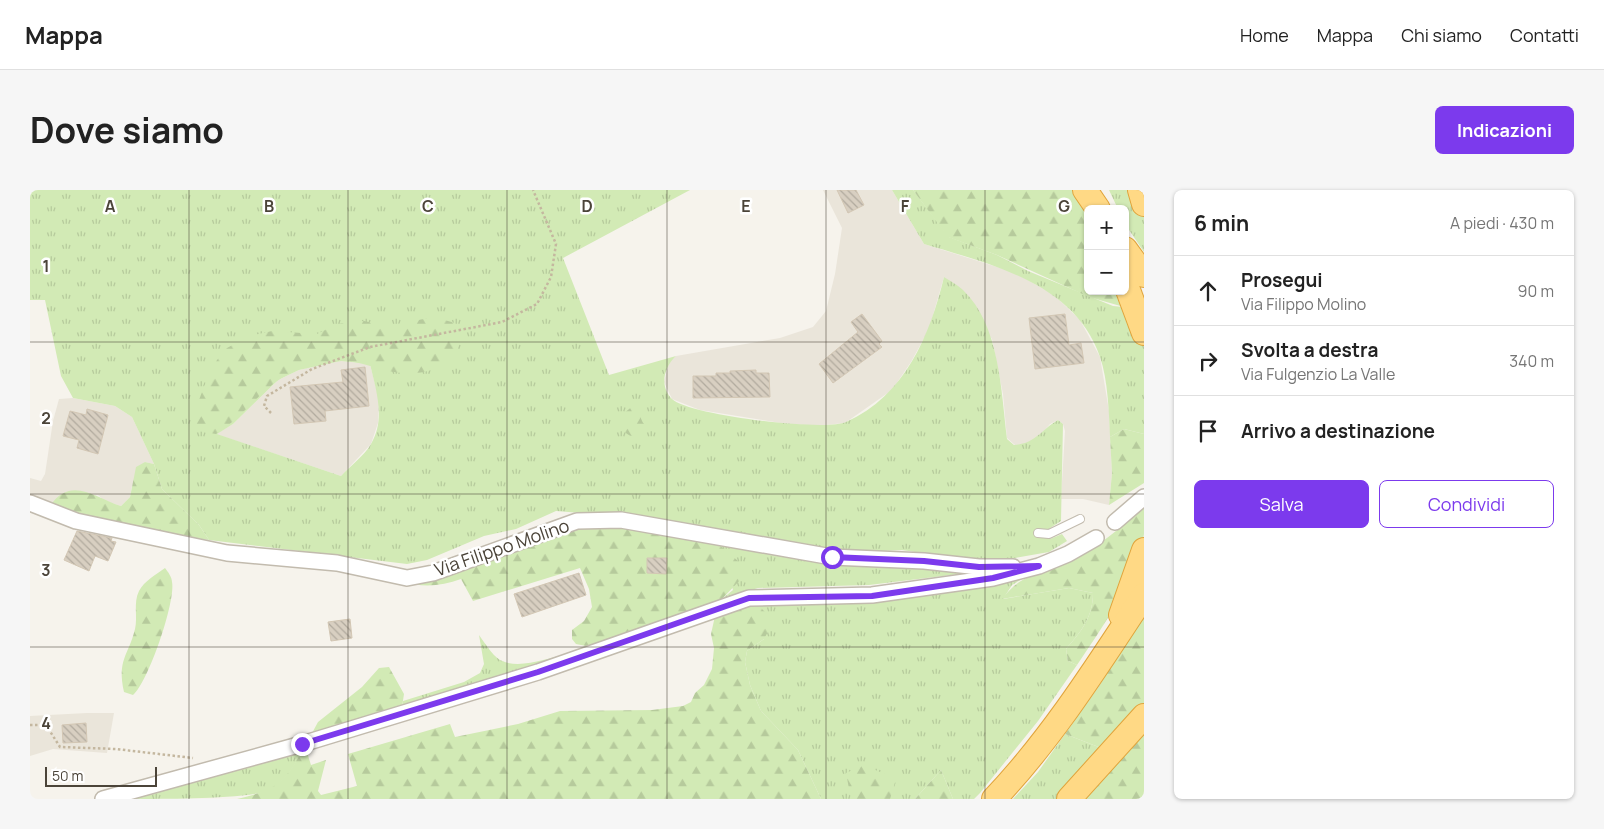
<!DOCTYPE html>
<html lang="it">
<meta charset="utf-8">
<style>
body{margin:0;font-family:Manrope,sans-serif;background:#f6f6f6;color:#222}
.controls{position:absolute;right:15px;top:15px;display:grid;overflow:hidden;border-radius:8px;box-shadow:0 1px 4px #0004}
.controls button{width:45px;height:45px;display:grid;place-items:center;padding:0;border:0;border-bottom:1px solid #e0e0e0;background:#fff;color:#222;font:25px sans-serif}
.scale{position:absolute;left:15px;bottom:12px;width:112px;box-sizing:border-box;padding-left:5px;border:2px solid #4b4439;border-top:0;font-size:14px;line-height:18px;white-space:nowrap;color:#4b4439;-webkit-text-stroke:4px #fff;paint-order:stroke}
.stop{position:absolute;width:15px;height:15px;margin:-11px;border:4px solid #7c3aed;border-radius:50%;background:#fff}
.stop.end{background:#7c3aed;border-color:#fff;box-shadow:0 1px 5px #0008}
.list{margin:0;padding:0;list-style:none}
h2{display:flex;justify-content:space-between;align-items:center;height:65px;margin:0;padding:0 20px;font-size:21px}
h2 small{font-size:16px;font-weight:400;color:#767676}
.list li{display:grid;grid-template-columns:32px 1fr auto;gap:15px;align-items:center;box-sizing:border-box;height:70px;padding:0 20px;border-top:1px solid #e0e0e0}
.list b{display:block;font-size:19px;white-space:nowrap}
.list p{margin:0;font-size:16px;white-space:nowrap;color:#767676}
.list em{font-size:16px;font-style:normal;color:#767676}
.actions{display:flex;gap:10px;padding:15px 20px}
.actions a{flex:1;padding:11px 0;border:1px solid #7c3aed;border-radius:8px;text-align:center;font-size:18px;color:#7c3aed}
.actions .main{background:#7c3aed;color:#fff}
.icon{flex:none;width:28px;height:28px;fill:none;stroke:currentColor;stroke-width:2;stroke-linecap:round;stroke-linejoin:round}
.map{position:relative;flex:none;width:1114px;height:609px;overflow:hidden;border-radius:8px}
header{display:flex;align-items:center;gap:30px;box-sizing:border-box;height:70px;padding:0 25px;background:#fff;border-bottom:1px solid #e0e0e0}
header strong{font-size:24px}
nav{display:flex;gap:28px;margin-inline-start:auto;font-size:18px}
.intro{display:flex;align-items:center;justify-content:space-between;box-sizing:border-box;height:120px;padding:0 30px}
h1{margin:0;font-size:35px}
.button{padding:12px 22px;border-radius:8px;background:#7c3aed;color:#fff;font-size:18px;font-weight:700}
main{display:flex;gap:30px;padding:0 30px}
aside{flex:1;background:#fff;border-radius:8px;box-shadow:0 1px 4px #0004}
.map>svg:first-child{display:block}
.residential{fill:#eae5da}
.grass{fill:url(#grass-tufts);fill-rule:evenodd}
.forest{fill:url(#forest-firs)}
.building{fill:url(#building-back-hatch);stroke:#d3c7b4}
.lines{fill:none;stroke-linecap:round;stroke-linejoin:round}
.service-casing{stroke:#c2bbae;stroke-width:10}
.minor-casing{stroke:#c2bbae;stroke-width:18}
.trunk-casing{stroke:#e0a43c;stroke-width:26}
.path{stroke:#c4b79f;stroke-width:2.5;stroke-dasharray:2.5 2.5;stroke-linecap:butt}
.service{stroke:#fff;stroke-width:8}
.minor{stroke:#fff;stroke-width:15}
.trunk{stroke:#ffd985;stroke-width:24}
.route{stroke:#7c3aed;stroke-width:6}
.grid{fill:none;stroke:#4b4439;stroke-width:1;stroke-opacity:0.55}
.labels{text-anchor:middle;stroke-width:5;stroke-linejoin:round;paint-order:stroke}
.street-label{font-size:18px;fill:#4b4439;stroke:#fff}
.grid-label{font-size:16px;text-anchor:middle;font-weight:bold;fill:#4b4439;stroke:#fff;stroke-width:5;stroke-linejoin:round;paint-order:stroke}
</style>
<header>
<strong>Mappa</strong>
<nav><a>Home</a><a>Mappa</a><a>Chi siamo</a><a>Contatti</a></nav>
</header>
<div class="intro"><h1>Dove siamo</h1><a class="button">Indicazioni</a></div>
<main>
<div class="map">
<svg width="1114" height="609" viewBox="0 0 1114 609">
<defs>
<pattern id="grass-tufts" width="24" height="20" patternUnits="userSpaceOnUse" patternTransform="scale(1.25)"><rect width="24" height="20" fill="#d2eab5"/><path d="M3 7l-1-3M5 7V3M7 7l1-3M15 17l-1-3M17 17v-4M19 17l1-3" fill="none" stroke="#b6ca9c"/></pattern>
<pattern id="forest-firs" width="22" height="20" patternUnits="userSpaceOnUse" patternTransform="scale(1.25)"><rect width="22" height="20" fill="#d2eab5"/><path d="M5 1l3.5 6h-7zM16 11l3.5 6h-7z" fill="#b6ca9c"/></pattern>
<pattern id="building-back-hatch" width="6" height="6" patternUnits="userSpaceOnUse" patternTransform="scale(1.25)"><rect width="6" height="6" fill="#d8cfc1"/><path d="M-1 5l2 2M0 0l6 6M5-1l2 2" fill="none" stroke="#b1aa9e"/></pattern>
</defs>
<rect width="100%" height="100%" fill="#f6f3ec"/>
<g class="residential">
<path d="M793,0H862L894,54L983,82L1023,104L1050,130L1070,167L1079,221L1082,283L1079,315L1053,309H1031L1035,241L1033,234L1028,230L1020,234L1008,248L994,254L985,255L977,248L973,204L962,149L914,87L899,139L881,172L862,200L815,233L785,236L751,233L670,220L642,209L634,192L639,172L646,166L750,148L783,137L796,121L805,84L812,38Z"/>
<path d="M311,171L340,174L349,210L348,233L341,254L311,286L186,244L203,234L248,190L269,180Z"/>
<path d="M43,208L85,216L102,227L124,274L115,272L102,296L100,307L91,316L75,311L68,305L20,316L0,304V288L11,291L15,284L23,231L29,209Z"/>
<path d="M57,523H84L77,563L23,559L0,566V526Z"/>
</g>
<g class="grass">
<path d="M0,0H660L533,68L579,185L646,166C634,177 629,196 642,209C658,225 795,242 816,232C875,206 900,145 914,87C920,91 928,95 933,100C970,135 971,201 977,249L984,255C1005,254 1012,239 1028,230L1033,234L1031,331L1017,340L1020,349L1032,344L1037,351L1019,362L979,369L936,370L872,360L832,362L764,358L576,325L526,321L486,339L454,346L397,370L377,374L179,350L169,335L132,299L124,274L102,227L85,216L43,208L31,186L15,110H0ZM311,171L340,174C346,200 356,229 341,254C334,266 320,276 311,286L187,244L203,234L248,190L269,180Z"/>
<path d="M862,0H883L919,47L967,65L998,81L1083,116L1093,117L1098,105L1114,156V244L1094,239L1080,247C1079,223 1078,190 1070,167C1045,93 960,74 894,54Z"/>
<path d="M1079,0H1105L1114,26V62L1095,34V19H1088Z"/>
<path d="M687,353L962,380L839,395L728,398L692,409L703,400Z"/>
<path d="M992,389L982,395L973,409L1039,398L1063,403C1063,427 1051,442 1036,459L1038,471L1047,475L1008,531L950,603L944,609H923L911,580L885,609H791L768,560L731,521L720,495L715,472L717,461L734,449L725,412L940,397Z"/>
<path d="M449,445C455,453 461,464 470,470C489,480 517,468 537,464L522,472L372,517L373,511L434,492L450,483L454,474Z"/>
<path d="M1035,544L1079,561L1028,609H983L1008,582Z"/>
<path d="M275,556C266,573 255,594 236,602C204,609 139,609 103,609Z"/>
</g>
<g class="forest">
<path d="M883,0H1045L1058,24V101H1095L1094,117L1059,107L967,65L918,47Z"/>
<path d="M404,127L425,133L428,154L425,169C406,181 386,186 364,182C346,179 331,171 312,171C299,171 283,176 270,179C236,190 216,226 186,244L168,241L162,228L179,184L187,170L197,158L219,146L242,141L287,144L307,134L334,131L357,136Z"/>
<path d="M604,215C611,221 609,231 617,237L616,245C604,248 598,247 591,238L593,224Z"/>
<path d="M1094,239L1114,244V293L1079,315L1082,283L1080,247Z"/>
<path d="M115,272L124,274L132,299L169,335L179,350C125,343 73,333 20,316C41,285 65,308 91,316L100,307L106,277Z"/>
<path d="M1114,316C1114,325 1114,335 1114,344C1109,385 1070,441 1047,475L1038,471L1036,459C1051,442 1063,427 1063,403L1039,398L972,409C993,381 1011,386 1040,371C1067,358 1092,337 1114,316Z"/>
<path d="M551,335H591L687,353L708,371L712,383L710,390L692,409L569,453L556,456L546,454L542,449V440L554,431L562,417L559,399L550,378L443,411L431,389C411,396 391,399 372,390Z"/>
<path d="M135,378C138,382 142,387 142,392C146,411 118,493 103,505L94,502C87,469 98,467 105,439C108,427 103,413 109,401C114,391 127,384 135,378Z"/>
<path d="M725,412L738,425L741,436L734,449L717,461L715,472L720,495L731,521L768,560L791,609H207C249,599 254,593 275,556L281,575L296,570L288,601L291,605L327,596L318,564L420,534L425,547L488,534L530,521L622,520L653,516L661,512L665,503L674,495L682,479L684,458L681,444L685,426Z"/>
<path d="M1114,423V515L1079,561L1035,544L1069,496Z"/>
<path d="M359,477L374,504L372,517L281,545L288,532L332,497L349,478Z"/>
<path d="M1114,536V609H1051Z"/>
<path d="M834,575L866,589L860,609H821L816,583Z"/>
<path d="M911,580L923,609H885Z"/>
</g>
<g class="building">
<path d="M807,0H826L834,15L818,23Z"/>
<path d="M832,124L852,151L849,154L852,157L803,193L789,174L828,142L821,132Z"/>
<path d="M1035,124L1039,155L1051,153L1054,173L1005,179L999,128Z"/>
<path d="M335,177L339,216L295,221L296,231L264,234L260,197L313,192L311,180Z"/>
<path d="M726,180V183H739L740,207L663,208V186H686V183H700V181Z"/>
<path d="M57,219L78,225L68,264L47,258L49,250L33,246L40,221L56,225Z"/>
<path d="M47,341L82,348L81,351L86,352L78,371L65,366L59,381L34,370Z"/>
<path d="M617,368H637L636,384L617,383Z"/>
<path d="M549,383L556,405L492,427L484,404Z"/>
<path d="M320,429L322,448L301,451L298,432Z"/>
<path d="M56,533L57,552L33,553L32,535Z"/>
</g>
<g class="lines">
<g class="service-casing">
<path id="service" d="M1008,343L1019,344L1050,329"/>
</g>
<g class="minor-casing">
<g id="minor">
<path d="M0,313L46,331L197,363L307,373L377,388L403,383L547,331L591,330L802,367L894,371L949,377H983"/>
<path d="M1085,332L1114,307"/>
<path d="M73,609L272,554L508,482L719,408L842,405L963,388L1009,376L1038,364L1066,348"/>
</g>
</g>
<g class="trunk-casing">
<g id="trunk">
<path d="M1055,0L1068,19"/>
<path d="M1110,0L1114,14"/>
<path d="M1095,59L1114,85"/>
<path d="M1095,92L1114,143"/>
<path d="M1091,425L1114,360"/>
<path d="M964,609C1022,548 1068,475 1114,405"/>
<path d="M1039,609L1114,526"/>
</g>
</g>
<g class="path">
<path d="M241,223L234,216L237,206L282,179L340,157L472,132L507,114L521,87L526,54L503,0"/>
<path d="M0,535H16L30,557L86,559L163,568"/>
</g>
<use href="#service" class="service"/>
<use href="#minor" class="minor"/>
<use href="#trunk" class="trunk"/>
</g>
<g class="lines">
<path class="route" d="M272,554L508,482L719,408L842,406L963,388L1009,376L949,377L894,371L802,367"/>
</g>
<path class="grid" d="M159,0V609M318,0V609M477,0V609M637,0V609M796,0V609M955,0V609M0,152H1114M0,304H1114M0,457H1114"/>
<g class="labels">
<g class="street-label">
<text transform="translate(472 358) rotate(-19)" y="6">Via Filippo Molino</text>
</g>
</g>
<g class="grid-label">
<text x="80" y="22">A</text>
<text x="239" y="22">B</text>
<text x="398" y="22">C</text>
<text x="557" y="22">D</text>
<text x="716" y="22">E</text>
<text x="875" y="22">F</text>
<text x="1034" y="22">G</text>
<text x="16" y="82">1</text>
<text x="16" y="234">2</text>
<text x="16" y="386">3</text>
<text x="16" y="539">4</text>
</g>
</svg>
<div class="controls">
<button>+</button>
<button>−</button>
</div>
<div class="scale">50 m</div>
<div class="stop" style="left:802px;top:367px"></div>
<div class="stop end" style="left:272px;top:554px"></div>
</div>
<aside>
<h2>6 min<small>A piedi · 430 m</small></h2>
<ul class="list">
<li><svg class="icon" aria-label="ahead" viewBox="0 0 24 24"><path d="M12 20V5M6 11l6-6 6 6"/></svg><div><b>Prosegui</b><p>Via Filippo Molino</p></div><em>90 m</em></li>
<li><svg class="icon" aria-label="right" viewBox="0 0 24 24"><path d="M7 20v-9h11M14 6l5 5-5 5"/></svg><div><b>Svolta a destra</b><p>Via Fulgenzio La Valle</p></div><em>340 m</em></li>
<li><svg class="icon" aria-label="arrive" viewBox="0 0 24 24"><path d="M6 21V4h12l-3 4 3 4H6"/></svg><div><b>Arrivo a destinazione</b></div></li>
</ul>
<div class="actions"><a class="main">Salva</a><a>Condividi</a></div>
</aside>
</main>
